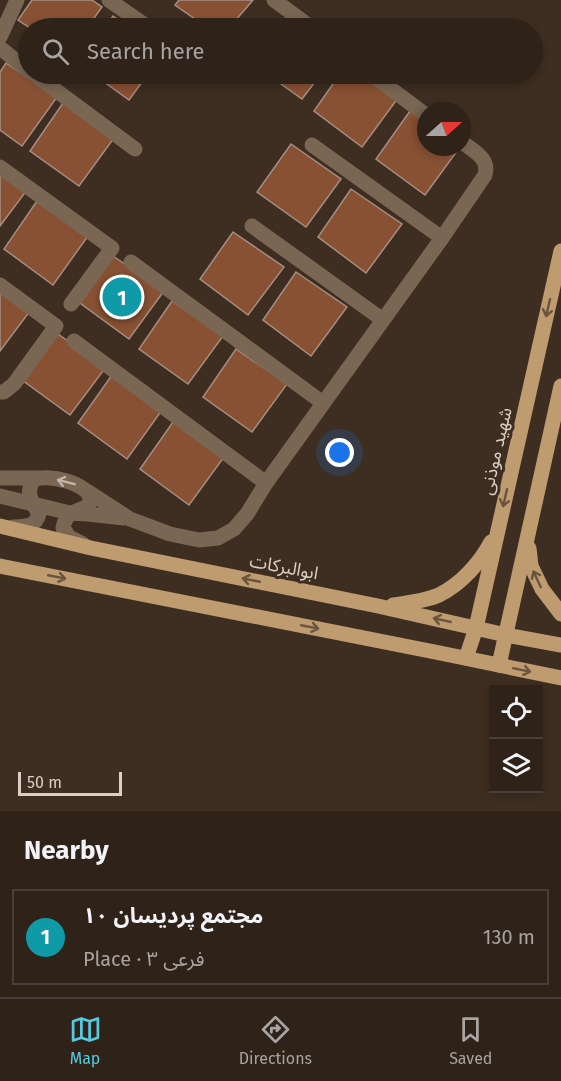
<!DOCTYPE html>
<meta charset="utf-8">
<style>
body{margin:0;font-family:"Fira Sans","Noto Sans Arabic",sans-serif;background:#362a22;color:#f1f3f6}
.controls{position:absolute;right:18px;bottom:18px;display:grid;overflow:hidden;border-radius:0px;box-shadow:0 3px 9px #0003}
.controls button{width:54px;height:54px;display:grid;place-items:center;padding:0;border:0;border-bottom:2px solid #493f38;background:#2e2219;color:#f1f3f6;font:30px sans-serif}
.compass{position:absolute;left:417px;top:102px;width:54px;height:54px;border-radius:50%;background:#2e2219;box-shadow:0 3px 9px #0003;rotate:69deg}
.scale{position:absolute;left:18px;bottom:15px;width:104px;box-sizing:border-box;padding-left:6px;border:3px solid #dacfc7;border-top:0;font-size:16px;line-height:21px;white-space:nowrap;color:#dacfc7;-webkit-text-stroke:4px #3e2e21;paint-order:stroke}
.you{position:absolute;left:340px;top:453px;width:21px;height:21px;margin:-15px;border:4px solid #fff;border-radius:50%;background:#1a73e8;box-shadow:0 0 0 9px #1a73e833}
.badge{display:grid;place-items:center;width:39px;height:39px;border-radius:50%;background:#56c9e1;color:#fff;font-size:20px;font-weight:700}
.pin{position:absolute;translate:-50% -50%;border:3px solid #fff;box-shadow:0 2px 6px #0006}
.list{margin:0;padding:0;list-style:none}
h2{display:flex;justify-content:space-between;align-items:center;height:78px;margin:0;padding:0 24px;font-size:26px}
h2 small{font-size:20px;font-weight:400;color:#a7a4a2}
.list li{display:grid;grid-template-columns:39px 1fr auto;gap:18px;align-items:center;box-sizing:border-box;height:96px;margin:0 12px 12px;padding:0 12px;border:2px solid #493f38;border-radius:0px}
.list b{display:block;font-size:22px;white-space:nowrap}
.list p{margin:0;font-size:20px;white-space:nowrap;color:#a7a4a2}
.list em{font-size:20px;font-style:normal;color:#a7a4a2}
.icon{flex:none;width:33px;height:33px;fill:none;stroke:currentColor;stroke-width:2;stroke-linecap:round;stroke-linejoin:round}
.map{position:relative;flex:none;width:561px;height:811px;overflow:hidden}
.search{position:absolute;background:#2e2219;box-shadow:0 3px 9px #0003;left:18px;right:18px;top:18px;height:66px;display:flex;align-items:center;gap:15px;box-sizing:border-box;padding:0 21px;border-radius:33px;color:#a7a4a2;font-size:22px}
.sheet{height:186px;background:#2e2219}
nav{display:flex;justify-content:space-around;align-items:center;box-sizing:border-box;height:84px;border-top:2px solid #493f38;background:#2e2219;font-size:16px;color:#a7a4a2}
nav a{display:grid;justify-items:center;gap:3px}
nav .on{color:#56c9e1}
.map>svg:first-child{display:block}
.building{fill:#885134;stroke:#a58e83;stroke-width:1.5}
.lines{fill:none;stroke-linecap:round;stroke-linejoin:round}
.minor{stroke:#796753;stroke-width:15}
.major{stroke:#bf9b70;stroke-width:15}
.oneway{stroke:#6b543d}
.oneway2{stroke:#c2b5aa}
.labels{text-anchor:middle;stroke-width:6;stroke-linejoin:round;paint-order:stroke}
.street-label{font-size:18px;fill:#dacfc7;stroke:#3e2e21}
</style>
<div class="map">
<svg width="561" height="811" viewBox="0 0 561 811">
<rect width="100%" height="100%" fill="#3e2e21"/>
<g class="building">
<path d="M32,0H92L102,7L87,28H30L18,20Z"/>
<path d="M179,0H253L229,28H208L175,5Z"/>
<path d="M113,16L131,28H105Z"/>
<path d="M287,16L305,28H278Z"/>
<path d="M6,63L57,97L22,146L0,130V72Z"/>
<path d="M93,74H148L129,100Z"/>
<path d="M267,74H321L302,99Z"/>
<path d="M340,74H362L398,98L362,147L314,111Z"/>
<path d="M63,103L114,138L79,186L30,151Z"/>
<path d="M410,111L426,122V147H460L425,195L376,159Z"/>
<path d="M291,144L341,179L306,227L257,192Z"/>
<path d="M0,171L27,190L0,226Z"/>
<path d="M351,189L402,224L366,273L318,237Z"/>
<path d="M37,201L88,236L53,285L4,249Z"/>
<path d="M233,232L284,267L248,315L200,279Z"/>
<path d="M113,256L164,291L129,339L80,303Z"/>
<path d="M296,272L347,307L311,356L263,320Z"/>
<path d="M0,291L30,311L0,351Z"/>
<path d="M172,301L223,336L188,384L139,349Z"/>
<path d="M55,332L106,367L70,415L22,380Z"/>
<path d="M236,349L287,384L252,432L203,397Z"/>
<path d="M112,375L162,410L127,459L78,423Z"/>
<path d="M173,422L224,457L189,505L140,469Z"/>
</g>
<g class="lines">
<g class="minor">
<path d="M109,0L149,28"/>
<path d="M274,0L312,28"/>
<path d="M0,37L17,0"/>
<path d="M0,48L28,70"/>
<path d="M34,74L135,149"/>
<path d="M371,74L426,115"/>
<path d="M312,145L442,238"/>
<path d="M0,167L112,248L71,304"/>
<path d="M252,226L383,320"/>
<path d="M131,262L323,403"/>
<path d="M0,285L56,326L14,384L4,392H0"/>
<path d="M74,341L266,483"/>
<path d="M0,478H37"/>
<path d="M87,491L130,519L170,534L199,540L218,538L234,529L247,514L266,483L442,238L485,175C490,158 473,151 462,142"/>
<path d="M0,496L70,513L88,514L124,518"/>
<path d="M13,527C25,526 35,528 39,514C33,503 24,492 34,480C45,473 91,483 90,500C88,515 67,504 63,528L69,537L83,544"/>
</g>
<g class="major">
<path d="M0,526L91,548L378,606L506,635L561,645"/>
<path d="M529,548L531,566L542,589L561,614"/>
<path d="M0,566L440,653L561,678"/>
<path d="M393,605C408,603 425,601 439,595C461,584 480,563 491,542"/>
<path d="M466,658L476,628L561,251"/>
<path d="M499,665L561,386"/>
</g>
</g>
<defs><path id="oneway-shaft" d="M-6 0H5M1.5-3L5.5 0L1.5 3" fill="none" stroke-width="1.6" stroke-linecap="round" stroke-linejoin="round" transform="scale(1.5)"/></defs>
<g class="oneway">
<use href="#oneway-shaft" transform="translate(548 308) rotate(103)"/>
<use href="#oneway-shaft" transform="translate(505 498) rotate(103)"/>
<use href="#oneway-shaft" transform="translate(57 577) rotate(11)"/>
<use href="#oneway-shaft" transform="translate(537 579) rotate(-115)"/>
<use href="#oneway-shaft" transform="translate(251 580) rotate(-169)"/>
<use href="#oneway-shaft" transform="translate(442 620) rotate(-167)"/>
<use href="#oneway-shaft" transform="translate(310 627) rotate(11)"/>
<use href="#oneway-shaft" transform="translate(522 670) rotate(12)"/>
</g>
<use class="oneway2" href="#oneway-shaft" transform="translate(66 482) rotate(-166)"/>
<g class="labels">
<g class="street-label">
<text transform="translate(496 451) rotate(-77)" y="6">شهید موذنی</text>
<text transform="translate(284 567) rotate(11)" y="6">ابوالبرکات</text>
</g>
</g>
</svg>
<div class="controls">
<button><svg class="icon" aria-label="locate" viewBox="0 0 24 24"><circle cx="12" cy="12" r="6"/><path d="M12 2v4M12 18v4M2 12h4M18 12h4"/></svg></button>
<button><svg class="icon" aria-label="layers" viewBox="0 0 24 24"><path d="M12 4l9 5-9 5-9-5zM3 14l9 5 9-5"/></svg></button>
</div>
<svg class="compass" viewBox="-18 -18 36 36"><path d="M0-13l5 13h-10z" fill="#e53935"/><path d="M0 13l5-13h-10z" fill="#a7a4a2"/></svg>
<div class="scale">50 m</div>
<div class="you"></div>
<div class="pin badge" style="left:122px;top:297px;background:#0f9aa8">1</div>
<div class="search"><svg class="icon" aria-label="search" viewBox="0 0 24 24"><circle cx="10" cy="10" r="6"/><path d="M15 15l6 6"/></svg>Search here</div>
</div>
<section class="sheet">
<h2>Nearby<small></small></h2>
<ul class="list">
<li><span class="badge" style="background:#0f9aa8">1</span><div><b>مجتمع پردیسان ۱۰</b><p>Place · فرعی ۳</p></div><em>130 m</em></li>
</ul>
</section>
<nav>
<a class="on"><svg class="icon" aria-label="map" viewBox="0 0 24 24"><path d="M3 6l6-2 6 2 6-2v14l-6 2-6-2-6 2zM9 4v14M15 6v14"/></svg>Map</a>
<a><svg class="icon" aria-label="directions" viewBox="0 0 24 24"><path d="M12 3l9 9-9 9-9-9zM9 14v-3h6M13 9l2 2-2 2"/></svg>Directions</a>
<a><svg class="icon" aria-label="saved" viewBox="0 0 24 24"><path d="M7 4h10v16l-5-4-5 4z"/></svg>Saved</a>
</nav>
